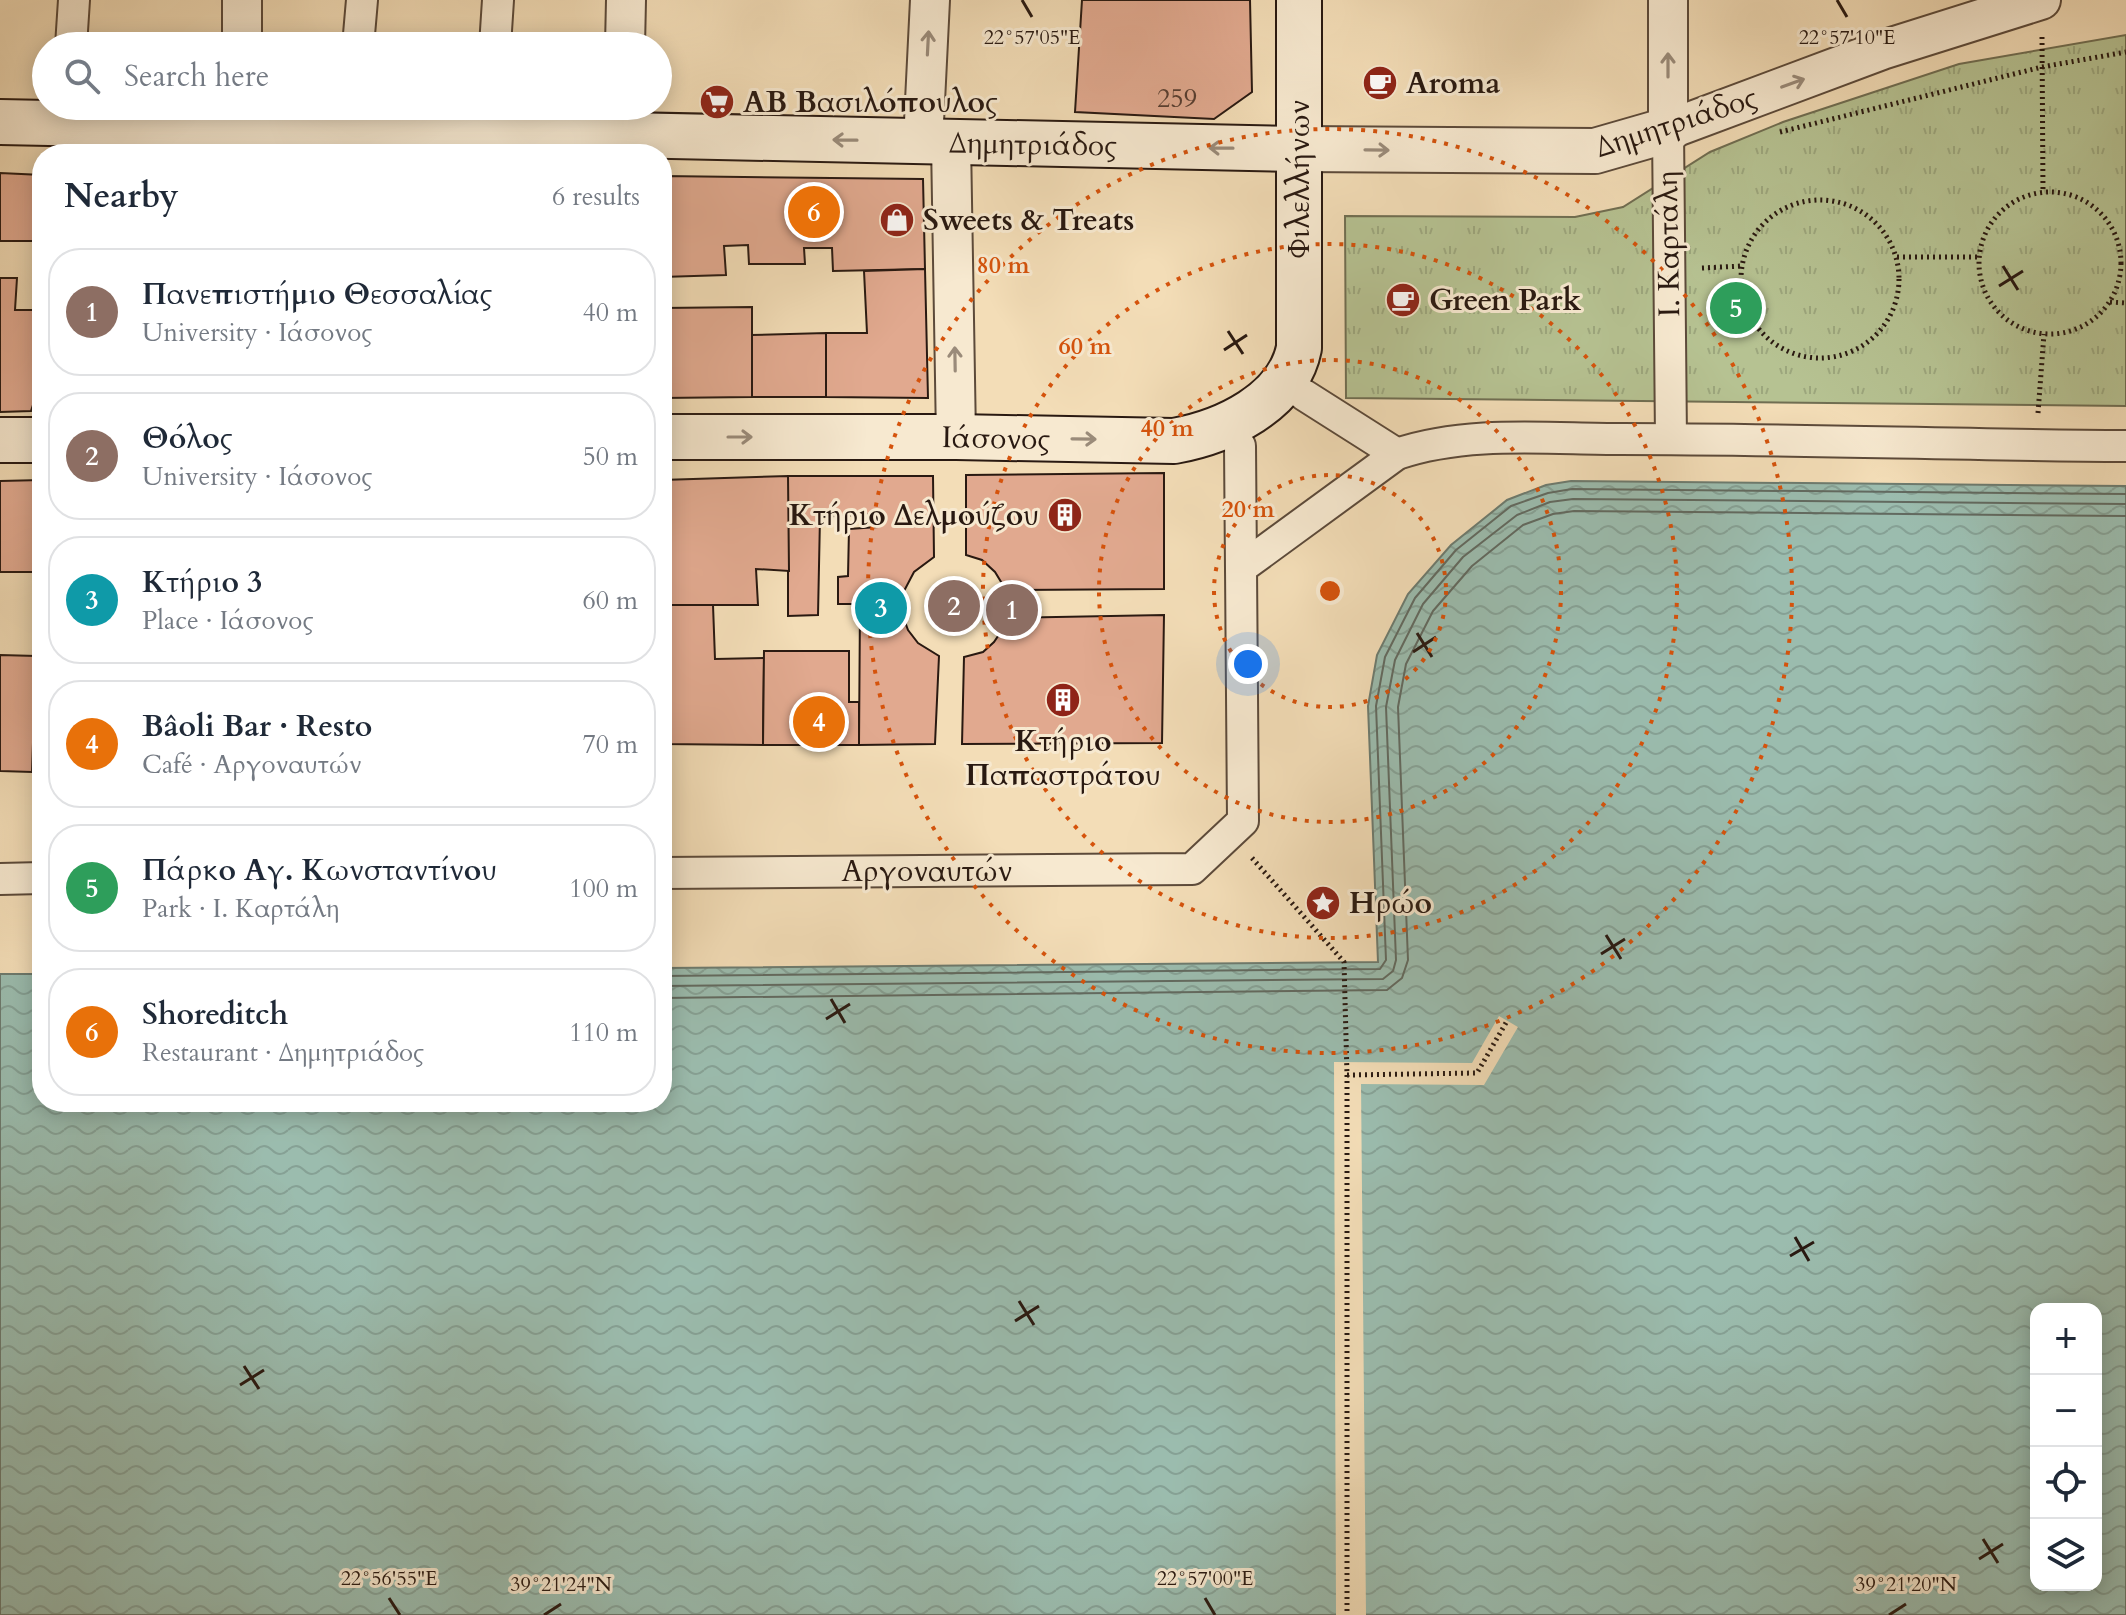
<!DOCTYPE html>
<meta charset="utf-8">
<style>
body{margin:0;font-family:Cardo,serif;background:#f2f2f3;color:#1f2937}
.controls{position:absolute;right:24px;bottom:24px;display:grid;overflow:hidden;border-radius:16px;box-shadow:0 4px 20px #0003}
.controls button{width:72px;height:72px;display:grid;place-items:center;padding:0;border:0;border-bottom:2px solid #e0e1e3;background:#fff;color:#1f2937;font:40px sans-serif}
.you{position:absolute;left:1248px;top:664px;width:28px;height:28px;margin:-20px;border:6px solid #fff;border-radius:50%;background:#1a73e8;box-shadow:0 0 0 12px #1a73e833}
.badge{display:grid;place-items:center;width:52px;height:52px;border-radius:50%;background:#db2777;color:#fff;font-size:26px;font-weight:700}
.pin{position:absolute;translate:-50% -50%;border:4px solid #fff;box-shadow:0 2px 8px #0006}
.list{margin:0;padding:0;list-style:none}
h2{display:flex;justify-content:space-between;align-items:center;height:104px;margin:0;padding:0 32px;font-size:34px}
h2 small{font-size:26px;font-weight:400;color:#747a83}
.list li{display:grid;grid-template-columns:52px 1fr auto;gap:24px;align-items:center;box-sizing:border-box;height:128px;margin:0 16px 16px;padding:0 16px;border:2px solid #e0e1e3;border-radius:32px}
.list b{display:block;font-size:30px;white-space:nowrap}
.list p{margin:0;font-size:26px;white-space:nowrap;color:#747a83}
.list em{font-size:26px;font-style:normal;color:#747a83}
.icon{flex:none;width:44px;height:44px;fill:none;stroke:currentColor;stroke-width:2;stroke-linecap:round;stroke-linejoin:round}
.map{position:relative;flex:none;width:2126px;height:1615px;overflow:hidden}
.search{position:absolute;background:#fff;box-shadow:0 4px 20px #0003;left:32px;top:32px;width:640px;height:88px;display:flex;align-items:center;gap:20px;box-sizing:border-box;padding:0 28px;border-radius:44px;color:#747a83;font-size:30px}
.panel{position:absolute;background:#fff;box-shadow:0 4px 20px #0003;left:32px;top:144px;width:640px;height:968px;border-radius:32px}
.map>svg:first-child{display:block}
.park{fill:url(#park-tufts);stroke:#706e52;stroke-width:2}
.water{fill:url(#water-waves);stroke:#6d7b6f;stroke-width:2;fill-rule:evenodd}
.pier{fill:#f3ddb7}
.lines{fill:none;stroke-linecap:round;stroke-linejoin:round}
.shore{stroke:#626a60;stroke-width:2}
.building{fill:#e1a98f;stroke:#291911;stroke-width:2}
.pedestrian-casing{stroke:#5c4a3a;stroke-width:34}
.minor-casing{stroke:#5c4a3a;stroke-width:42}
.tertiary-casing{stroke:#5c4a3a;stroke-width:48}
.secondary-casing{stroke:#291911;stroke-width:48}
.path{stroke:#291911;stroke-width:5;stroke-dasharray:2 4;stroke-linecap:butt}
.pedestrian{stroke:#f7e9d0;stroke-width:30}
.minor{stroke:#f7e9d0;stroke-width:38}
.tertiary{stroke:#f7e9d0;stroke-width:44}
.secondary{stroke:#f7e9d0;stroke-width:44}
.oneway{stroke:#9a8b7a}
.ticks{fill:none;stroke:#291911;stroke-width:3}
.ring{fill:none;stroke:#d5530c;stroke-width:4;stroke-dasharray:4 8}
.labels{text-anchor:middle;stroke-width:6;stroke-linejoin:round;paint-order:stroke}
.number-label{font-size:26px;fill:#573d30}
.poi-label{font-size:30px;font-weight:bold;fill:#291911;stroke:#f7e9d0;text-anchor:start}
.street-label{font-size:30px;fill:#291911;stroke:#f7e9d0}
.ticks-label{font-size:20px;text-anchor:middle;fill:#291911;stroke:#f7e9d0;stroke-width:6;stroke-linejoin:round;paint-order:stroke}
.centre{fill:#d5530c;stroke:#f7e9d0;stroke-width:4}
.ring-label{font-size:24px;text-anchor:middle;font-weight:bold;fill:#d5530c;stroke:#f7e9d0;stroke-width:6;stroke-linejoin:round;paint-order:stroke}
</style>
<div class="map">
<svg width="2126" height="1615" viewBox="0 0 2126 1615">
<defs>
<pattern id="park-tufts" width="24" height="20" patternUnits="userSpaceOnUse" patternTransform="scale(2)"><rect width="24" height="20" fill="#b6c292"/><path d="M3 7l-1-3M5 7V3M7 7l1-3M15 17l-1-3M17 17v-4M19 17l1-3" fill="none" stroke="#9ca67d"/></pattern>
<pattern id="water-waves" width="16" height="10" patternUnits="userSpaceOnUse" patternTransform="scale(2)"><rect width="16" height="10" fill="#9bbcae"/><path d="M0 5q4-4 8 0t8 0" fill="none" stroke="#86a195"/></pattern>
</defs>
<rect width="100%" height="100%" fill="#f3ddb7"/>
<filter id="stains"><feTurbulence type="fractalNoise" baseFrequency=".0025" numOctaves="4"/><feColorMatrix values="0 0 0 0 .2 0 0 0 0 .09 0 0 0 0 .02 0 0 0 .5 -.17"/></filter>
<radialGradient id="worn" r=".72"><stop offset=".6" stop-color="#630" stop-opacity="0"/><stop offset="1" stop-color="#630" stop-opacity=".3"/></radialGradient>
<path class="park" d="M2126,35V406L1346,398L1345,216L1575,217L1623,207L1710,152L1783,122L1959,64Z"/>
<path class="water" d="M1571,481L2126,486V1615H0V974H42V1102H662V968L1378,962L1368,706L1377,655L1408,594L1451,545L1507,500L1546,485ZM2036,1309H2096V1585H2036Z"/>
<path class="pier" d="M1499,1016L1518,1027L1484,1085L1361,1084L1366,1615H1336L1334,1062L1472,1063Z"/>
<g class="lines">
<g class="shore">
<path d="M662,976L1380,969L1386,960L1376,706L1385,657L1415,598L1456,550L1511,506L1548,493L1572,489L2126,494"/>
<path d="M662,986L1383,979L1393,971L1396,960L1386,707L1395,660L1423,604L1463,557L1517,515L1550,502L1573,499L2126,504"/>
<path d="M662,998L1387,990L1402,978L1408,960L1398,707L1406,664L1433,611L1472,566L1523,525L1553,514L1574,511L2126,516"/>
</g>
</g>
<g class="building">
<path d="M1082,0H1250L1252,92L1214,119L1075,112Z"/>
<path d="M0,173L42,175V241H0Z"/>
<path d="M662,176L923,179L925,269L833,271L832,248H804L805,264H749L748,245L724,246L726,275L662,277Z"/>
<path d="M925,269L928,398L826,397V333H867L864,271Z"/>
<path d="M0,278H17L15,310H42V398L35,399L31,411L0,412Z"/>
<path d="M752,307V397L662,398V308Z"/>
<path d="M826,333V397H752V335Z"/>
<path d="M1164,473V589L1006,590L995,572L982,560L966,555V475Z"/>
<path d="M788,476H933L934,557L914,572L904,591L901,611L908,630L918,643L939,656L935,744L859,745L860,604H838V577L848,576L849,529L877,527V514L820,517L818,615L788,616Z"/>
<path d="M788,476L789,571L756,569L758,605H662V480Z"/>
<path d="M42,480L40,572H0V481Z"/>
<path d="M662,605H713L715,659L764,658L763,745L662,744Z"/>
<path d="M1164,615L1162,743L962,744L964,657L983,652L994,642L1002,630L1006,618Z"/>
<path d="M36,639H42V772H32Z"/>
<path d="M764,651H849V702H859V745H763Z"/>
<path d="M0,655L36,656L32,772L0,771Z"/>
</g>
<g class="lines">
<g class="pedestrian-casing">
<g id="pedestrian">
<path d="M71,46L74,0"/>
<path d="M358,46L362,0"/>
<path d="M495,46L498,0"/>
<path d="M1668,130L1671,439"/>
<path d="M1304,395L1397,454"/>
<path d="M1240,446L1241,568"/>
<path d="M662,873L1192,869L1243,821L1241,568L1397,454C1467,430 1548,439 1621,439C1789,439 1958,445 2126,446"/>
<path d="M0,879L42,878"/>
</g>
</g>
<g class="minor-casing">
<g id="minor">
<path d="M242,0V46"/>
<path d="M1668,0V130L1882,50L2041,0"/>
<path d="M625,46L626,0"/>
<path d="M242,106L243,154"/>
<path d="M923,142L930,0"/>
<path d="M951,142L956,437"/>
</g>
</g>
<g class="tertiary-casing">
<path id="tertiary" d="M1299,149L1595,151L1668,130"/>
</g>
<g class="secondary-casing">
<g id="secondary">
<path d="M0,122L1299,149"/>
<path d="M662,437H956L1174,441C1224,432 1288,403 1299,348V0"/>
<path d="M0,440H42"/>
</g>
</g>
<g class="path">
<path d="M2042,37L2043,193"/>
<path d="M1780,132L2042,67L2126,52"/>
<circle cx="2050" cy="263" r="71"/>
<circle cx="1820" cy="279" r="79"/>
<path d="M1897,257H1979"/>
<path d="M1702,268L1742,266"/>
<path d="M2110,302L2126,303"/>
<path d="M2038,413L2044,334"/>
<path d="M1252,858L1344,962L1347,1075V1615"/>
<path d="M1347,1075L1477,1073L1507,1021"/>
</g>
<use href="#pedestrian" class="pedestrian"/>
<use href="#minor" class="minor"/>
<use href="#tertiary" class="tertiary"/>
<use href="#secondary" class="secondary"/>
</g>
<defs><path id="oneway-shaft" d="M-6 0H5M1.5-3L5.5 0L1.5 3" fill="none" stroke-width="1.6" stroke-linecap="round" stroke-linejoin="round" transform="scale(2)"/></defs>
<g class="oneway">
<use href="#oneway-shaft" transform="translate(928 43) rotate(-87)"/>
<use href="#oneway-shaft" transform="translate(1668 65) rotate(-90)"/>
<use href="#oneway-shaft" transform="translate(1793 83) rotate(-20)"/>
<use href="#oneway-shaft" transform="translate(845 140) rotate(-179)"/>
<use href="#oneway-shaft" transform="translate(1221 148) rotate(-179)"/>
<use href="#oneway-shaft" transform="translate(1377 150) rotate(1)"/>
<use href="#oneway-shaft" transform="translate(955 359) rotate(-91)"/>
<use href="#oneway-shaft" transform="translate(740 437)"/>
<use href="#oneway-shaft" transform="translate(1084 439) rotate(1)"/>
</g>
<path class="ticks" d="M1022,0L1032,17M1837,0L1847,17M2003,266L2018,290M1999,286L2023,271M1228,331L1243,354M1224,350L1247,335M1417,633L1432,657M1413,652L1436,637M1606,935L1621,959M1601,954L1625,939M831,999L845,1023M826,1019L850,1004M1795,1237L1809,1261M1790,1256L1814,1242M1019,1301L1034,1325M1015,1321L1039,1306M244,1366L259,1389M240,1385L264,1370M1983,1539L1998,1563M1979,1559L2003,1544M389,1598L400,1615M1205,1598L1215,1615M544,1615L561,1604M1889,1615L1906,1604"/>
<g class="ring">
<circle cx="1330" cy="591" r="116"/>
<circle cx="1330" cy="591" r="231"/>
<circle cx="1330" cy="591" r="347"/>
<circle cx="1330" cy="591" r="462"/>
</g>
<defs>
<g id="cafe-disc" transform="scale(1.8)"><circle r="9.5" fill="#8f2418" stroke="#f7e9d0"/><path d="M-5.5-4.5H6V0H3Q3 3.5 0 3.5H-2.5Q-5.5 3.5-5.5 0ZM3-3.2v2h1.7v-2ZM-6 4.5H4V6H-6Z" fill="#fff"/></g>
<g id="supermarket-disc" transform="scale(1.8)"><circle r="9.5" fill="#8f2418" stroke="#f7e9d0"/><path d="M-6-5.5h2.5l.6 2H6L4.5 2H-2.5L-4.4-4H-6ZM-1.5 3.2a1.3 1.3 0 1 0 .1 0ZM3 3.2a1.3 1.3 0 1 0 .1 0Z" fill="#fff"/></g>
<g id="shop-disc" transform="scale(1.8)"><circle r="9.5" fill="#8f2418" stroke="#f7e9d0"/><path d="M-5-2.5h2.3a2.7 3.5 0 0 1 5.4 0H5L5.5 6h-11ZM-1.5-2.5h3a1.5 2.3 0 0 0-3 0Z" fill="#fff"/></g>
<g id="building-disc" transform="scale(1.8)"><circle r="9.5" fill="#8f2418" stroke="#f7e9d0"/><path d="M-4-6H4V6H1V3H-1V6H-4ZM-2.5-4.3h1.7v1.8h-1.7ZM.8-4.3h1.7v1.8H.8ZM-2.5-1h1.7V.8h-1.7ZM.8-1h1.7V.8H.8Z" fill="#fff"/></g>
<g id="sight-disc" transform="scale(1.8)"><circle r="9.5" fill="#8f2418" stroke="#f7e9d0"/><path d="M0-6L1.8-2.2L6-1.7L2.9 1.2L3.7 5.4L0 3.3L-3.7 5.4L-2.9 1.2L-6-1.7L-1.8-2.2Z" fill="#fff"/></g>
</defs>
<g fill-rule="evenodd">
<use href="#cafe-disc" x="1380" y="83"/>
<use href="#supermarket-disc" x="717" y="102"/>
<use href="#shop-disc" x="897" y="220"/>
<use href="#cafe-disc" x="1403" y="300"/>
<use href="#building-disc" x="1065" y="515"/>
<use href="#building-disc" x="1063" y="700"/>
<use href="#sight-disc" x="1323" y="903"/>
</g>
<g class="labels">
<g class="number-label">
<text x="1177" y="107">259</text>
</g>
<g class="poi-label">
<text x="1406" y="93">Aroma</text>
<text x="743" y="112">ΑΒ Βασιλόπουλος</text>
<text x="923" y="230">Sweets &amp; Treats</text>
<text x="1429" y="310">Green Park</text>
<text x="1039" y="525" text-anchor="end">Κτήριο Δελμούζου</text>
<text x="1063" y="751" text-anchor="middle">Κτήριο<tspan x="1063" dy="34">Παπαστράτου</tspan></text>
<text x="1349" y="913">Ηρώο</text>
</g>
<g class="street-label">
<text transform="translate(1676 122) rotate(-18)" y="10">Δημητριάδος</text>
<text transform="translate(1033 144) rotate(1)" y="10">Δημητριάδος</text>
<text transform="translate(1299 179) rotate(-90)" y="10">Φιλελλήνων</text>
<text transform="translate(1668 244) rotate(-91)" y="10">Ι. Καρτάλη</text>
<text transform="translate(996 438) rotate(1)" y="10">Ιάσονος</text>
<text x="927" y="881">Αργοναυτών</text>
</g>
</g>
<g class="ticks-label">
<text x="1032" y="44">22°57'05"E</text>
<text x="1847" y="44">22°57'10"E</text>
<text x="389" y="1585">22°56'55"E</text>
<text x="1205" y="1585">22°57'00"E</text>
<text x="561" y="1591">39°21'24"N</text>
<text x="1906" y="1591">39°21'20"N</text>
</g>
<circle cx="1330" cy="591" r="12" class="centre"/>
<g class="ring-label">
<text x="1003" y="273">80 m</text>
<text x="1085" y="354">60 m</text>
<text x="1167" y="436">40 m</text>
<text x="1248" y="517">20 m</text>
</g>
<rect width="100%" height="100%" filter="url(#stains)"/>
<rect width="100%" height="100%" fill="url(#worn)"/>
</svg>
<div class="controls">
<button>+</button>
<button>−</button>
<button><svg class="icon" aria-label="locate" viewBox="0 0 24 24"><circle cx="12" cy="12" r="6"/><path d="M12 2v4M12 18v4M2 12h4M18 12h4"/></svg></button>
<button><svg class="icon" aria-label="layers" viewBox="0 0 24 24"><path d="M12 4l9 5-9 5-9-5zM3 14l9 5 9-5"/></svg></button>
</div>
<div class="you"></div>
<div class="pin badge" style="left:1012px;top:610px;background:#8d6e63">1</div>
<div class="pin badge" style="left:954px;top:606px;background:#8d6e63">2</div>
<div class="pin badge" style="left:881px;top:608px;background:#0f9aa8">3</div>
<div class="pin badge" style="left:819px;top:722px;background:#e8710a">4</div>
<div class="pin badge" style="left:1736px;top:308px;background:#2e9e5b">5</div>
<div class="pin badge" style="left:814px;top:212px;background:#e8710a">6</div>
<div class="search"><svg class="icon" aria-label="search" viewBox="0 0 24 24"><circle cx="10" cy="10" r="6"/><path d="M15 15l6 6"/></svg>Search here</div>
<section class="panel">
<h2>Nearby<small>6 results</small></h2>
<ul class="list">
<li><span class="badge" style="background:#8d6e63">1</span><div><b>Πανεπιστήμιο Θεσσαλίας</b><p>University · Ιάσονος</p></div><em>40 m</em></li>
<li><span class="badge" style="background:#8d6e63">2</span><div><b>Θόλος</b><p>University · Ιάσονος</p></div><em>50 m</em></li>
<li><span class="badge" style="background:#0f9aa8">3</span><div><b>Κτήριο 3</b><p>Place · Ιάσονος</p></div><em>60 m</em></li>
<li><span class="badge" style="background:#e8710a">4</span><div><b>Bâoli Bar · Resto</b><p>Café · Αργοναυτών</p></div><em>70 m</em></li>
<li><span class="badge" style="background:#2e9e5b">5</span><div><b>Πάρκο Αγ. Κωνσταντίνου</b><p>Park · Ι. Καρτάλη</p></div><em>100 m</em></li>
<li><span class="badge" style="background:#e8710a">6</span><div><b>Shoreditch</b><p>Restaurant · Δημητριάδος</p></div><em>110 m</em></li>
</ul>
</section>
</div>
